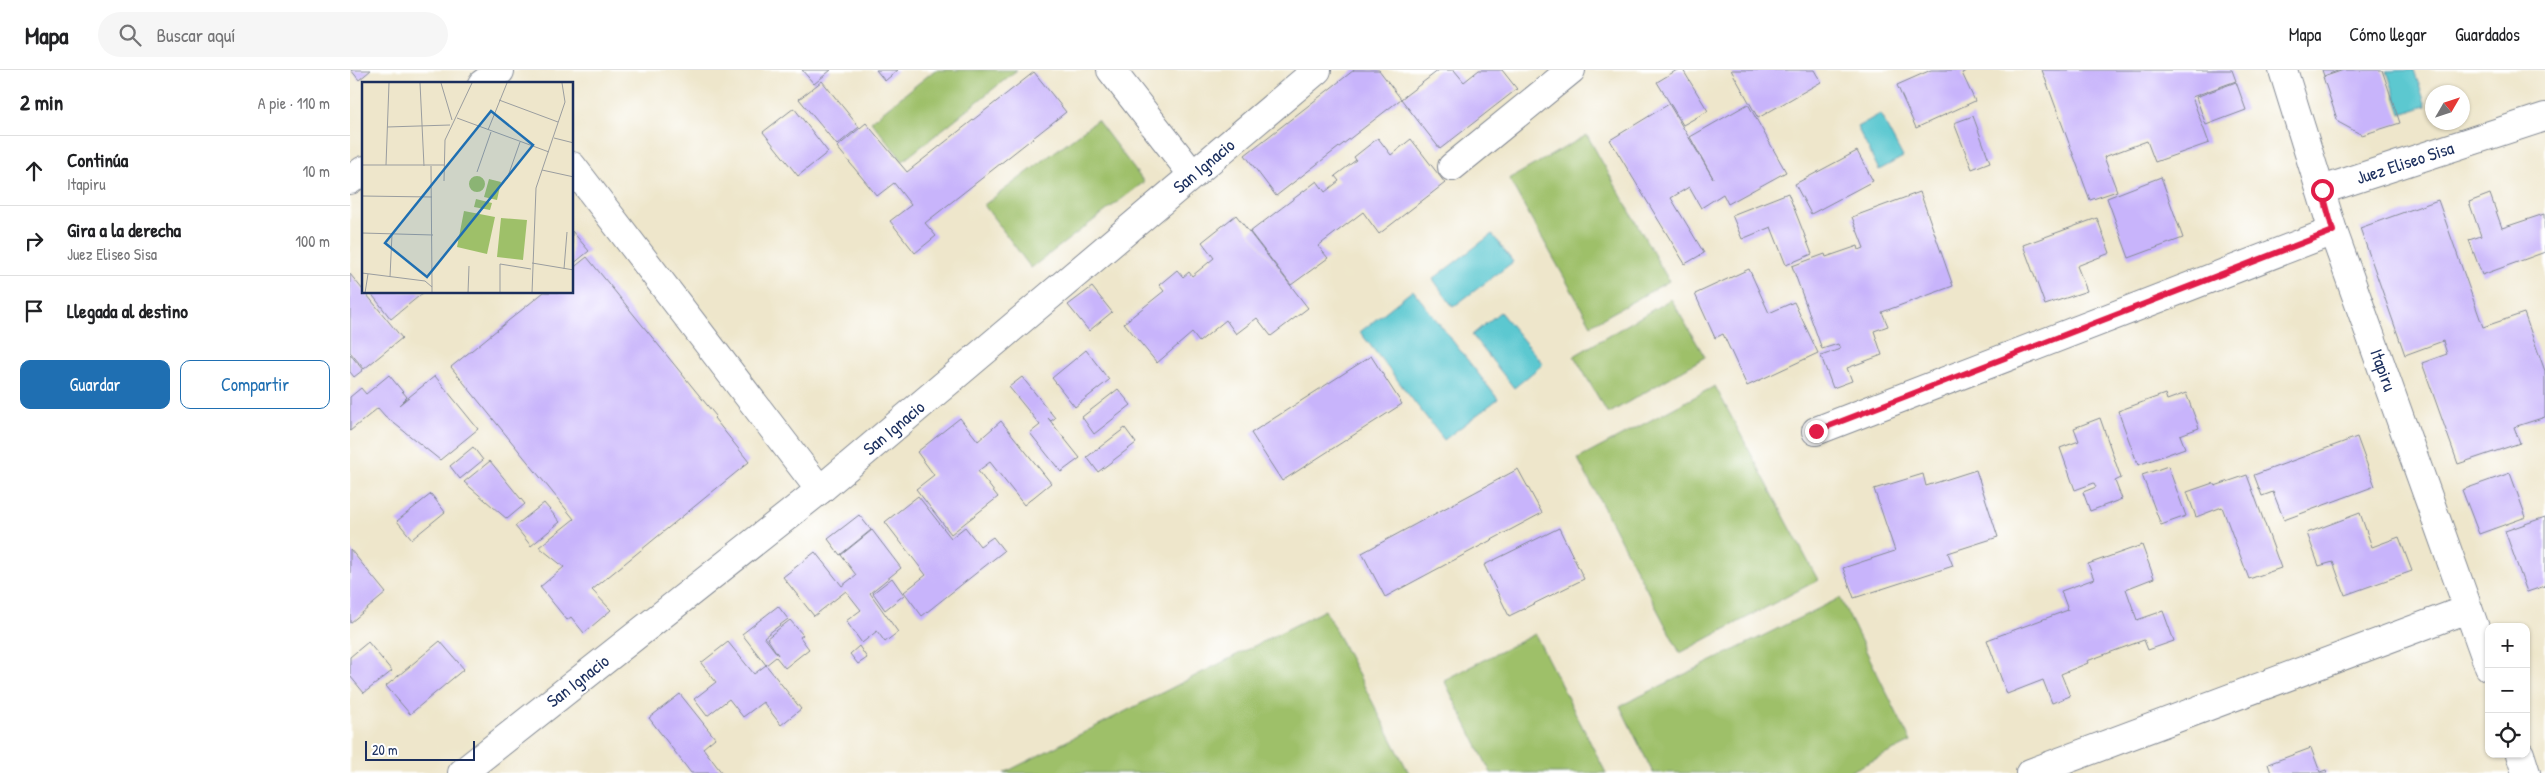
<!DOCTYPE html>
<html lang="es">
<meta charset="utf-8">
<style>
body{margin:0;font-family:"Patrick Hand",sans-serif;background:#f6f6f6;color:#202124}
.controls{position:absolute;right:15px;bottom:15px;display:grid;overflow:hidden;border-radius:10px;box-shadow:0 1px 4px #0004}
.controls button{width:45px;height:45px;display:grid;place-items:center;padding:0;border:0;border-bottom:1px solid #e0e0e0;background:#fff;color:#202124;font:25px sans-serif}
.compass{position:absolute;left:2075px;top:15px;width:45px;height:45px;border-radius:50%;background:#fff;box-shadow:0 1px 4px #0004;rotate:51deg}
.scale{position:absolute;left:15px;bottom:12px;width:110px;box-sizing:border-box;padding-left:5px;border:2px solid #1b2f5e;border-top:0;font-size:14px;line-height:18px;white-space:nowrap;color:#1b2f5e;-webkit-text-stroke:4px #fff;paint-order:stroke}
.stop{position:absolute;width:15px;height:15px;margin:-11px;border:4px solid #e11d48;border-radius:50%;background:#fff}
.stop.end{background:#e11d48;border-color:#fff;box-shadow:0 1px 5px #0008}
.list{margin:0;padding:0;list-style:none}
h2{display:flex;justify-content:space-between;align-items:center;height:65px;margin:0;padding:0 20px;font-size:21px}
h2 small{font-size:16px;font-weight:400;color:#757577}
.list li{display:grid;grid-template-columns:32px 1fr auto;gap:15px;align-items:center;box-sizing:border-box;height:70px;padding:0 20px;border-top:1px solid #e0e0e0}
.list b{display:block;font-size:19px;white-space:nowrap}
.list p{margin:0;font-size:16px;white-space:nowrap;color:#757577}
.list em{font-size:16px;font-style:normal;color:#757577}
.actions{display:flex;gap:10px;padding:15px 20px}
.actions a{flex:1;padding:11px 0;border:1px solid #1f6fb2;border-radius:10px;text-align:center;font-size:18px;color:#1f6fb2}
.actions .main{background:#1f6fb2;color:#fff}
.icon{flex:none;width:28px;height:28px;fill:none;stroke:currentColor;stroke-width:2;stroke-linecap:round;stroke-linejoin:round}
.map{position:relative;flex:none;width:2195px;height:703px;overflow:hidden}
header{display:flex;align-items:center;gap:30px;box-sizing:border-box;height:70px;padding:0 25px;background:#fff;border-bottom:1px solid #e0e0e0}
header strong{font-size:24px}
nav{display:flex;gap:28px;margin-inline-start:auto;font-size:18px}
.search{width:350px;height:45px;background:#f6f6f6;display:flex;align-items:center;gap:12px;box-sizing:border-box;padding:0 18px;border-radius:28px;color:#757577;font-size:19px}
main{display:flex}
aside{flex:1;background:#fff}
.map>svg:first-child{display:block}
.green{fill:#9ec069;stroke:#5c7864}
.water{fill:#5bc8d0;stroke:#3b7c97}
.building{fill:#c8b4fb}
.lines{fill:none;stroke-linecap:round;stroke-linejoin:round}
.street-casing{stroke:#848a94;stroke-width:30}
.street{stroke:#fff;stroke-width:28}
.route{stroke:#e11d48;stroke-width:6}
.labels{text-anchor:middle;stroke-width:4;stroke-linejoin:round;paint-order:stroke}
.street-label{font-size:18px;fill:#1b2f5e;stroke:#fff}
.inset-road{fill:none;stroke:#9a9d9f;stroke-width:1}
.view{fill:#1f6fb2;fill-opacity:0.15;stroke:#1f6fb2;stroke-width:2.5}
.inset-edge{fill:none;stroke:#1b2f5e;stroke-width:2.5}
</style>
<header>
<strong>Mapa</strong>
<div class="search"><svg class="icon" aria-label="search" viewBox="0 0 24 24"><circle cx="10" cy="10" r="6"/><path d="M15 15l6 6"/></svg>Buscar aquí</div>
<nav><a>Mapa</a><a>Cómo llegar</a><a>Guardados</a></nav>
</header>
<main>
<aside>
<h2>2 min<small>A pie · 110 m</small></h2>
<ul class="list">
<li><svg class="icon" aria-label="ahead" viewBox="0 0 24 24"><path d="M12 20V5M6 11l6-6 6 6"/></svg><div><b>Continúa</b><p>Itapiru</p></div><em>10 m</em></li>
<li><svg class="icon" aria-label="right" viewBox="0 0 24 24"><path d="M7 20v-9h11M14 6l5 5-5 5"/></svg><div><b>Gira a la derecha</b><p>Juez Eliseo Sisa</p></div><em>100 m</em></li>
<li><svg class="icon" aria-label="arrive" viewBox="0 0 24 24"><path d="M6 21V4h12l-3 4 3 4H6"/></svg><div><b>Llegada al destino</b></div></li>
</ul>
<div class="actions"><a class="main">Guardar</a><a>Compartir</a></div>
</aside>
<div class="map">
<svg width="2195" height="703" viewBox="0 0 2195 703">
<rect width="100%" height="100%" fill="#fff"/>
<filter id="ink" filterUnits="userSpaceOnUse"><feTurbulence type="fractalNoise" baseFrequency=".02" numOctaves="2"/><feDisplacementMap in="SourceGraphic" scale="10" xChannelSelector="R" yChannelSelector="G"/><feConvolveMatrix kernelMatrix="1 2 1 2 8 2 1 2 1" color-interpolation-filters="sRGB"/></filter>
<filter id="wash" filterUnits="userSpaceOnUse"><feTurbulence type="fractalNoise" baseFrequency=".0096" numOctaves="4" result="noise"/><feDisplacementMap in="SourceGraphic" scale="20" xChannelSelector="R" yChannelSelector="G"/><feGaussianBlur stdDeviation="1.12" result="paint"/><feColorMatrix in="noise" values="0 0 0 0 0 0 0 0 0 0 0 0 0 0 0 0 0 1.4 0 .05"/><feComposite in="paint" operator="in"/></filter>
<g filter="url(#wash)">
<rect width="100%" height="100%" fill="#eee6cb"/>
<g class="green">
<path d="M585,0H667L553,91L521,51Z"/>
<path d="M747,50L794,112L681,198L634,135Z"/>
<path d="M1237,65L1319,211L1241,255L1159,109Z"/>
<path d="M1321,229L1355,287L1258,344L1224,286Z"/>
<path d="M1365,316L1468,510L1330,583L1228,389Z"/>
<path d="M1490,528L1561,672L1497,703H1303L1270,636Z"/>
<path d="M975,540L1059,703H654Z"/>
<path d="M1185,564L1256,703H1141L1094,610Z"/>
</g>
<g class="water">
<path d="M2064,0L2076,36L2051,44L2037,1Z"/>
<path d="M1530,44L1553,87L1529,100L1507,57Z"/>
<path d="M1142,164L1163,192L1103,237L1083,209Z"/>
<path d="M1063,220L1148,329L1094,370L1010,262Z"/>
<path d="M1150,242L1193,294L1164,318L1122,265Z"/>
</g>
<g id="blocks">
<g class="building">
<path d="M1,0H21L9,10Z"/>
<path d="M452,0H481L464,14Z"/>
<path d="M526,0H548L535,11Z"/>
<path d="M1004,0H1029L1051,29L926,126L895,85Z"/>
<path d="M1089,0H1104L1114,12L1129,0H1152L1167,19L1090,79L1051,29Z"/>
<path d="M1327,0H1333L1358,41L1333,55L1307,12Z"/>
<path d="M1381,0H1464L1471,12L1408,48Z"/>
<path d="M1581,0H1618L1612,3L1625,31L1566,58L1547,15Z"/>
<path d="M1692,0H1882L1886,11L1842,27L1859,73L1805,92L1797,71L1754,87L1767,121L1740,130Z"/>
<path d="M1972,0H1990L1974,6Z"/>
<path d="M1994,0H2032L2050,53L2012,65L1988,52L1973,7Z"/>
<path d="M684,2L716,42L575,153L586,166L565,183L540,151L561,135L544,113L527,126L487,77L516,53L557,102Z"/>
<path d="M472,11L509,57L487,75L449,29Z"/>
<path d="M1886,12L1896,40L1856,55L1846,27Z"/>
<path d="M1319,34L1363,108L1340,67L1398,34L1436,102L1378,134L1373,124L1351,138L1339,117L1321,128L1354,183L1335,194L1260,70Z"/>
<path d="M444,38L478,82L448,106L413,62Z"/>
<path d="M1623,46L1640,92L1622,99L1604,53Z"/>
<path d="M1028,68L1041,85L1061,69L1095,113L1029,164L1013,142L968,176L978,188L941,215L900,162L967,111L975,122L989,111L985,106L1006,90L1004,87Z"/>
<path d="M1507,81L1523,111L1461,144L1445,114Z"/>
<path d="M1811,107L1833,168L1779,188L1757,128Z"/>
<path d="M1570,122L1603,216L1532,242L1538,256L1524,261L1532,285L1497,298L1502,311L1483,318L1471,286L1490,279L1488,274L1472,279L1442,196L1475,184L1476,187L1508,176L1509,180L1514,178L1502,147Z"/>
<path d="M1438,123L1462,184L1436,195L1421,157L1392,169L1382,145Z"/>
<path d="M2140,124L2152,158L2194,144L2195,182L2132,205L2119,170L2131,166L2119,132Z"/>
<path d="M2088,130L2133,257L2174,243L2195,301V347L2164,357L2170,373L2108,394L2072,293L2097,284L2093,271L2055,285L2010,158Z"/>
<path d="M886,145L958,238L921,266L907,248L886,264L876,250L849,272L842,263L807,293L774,253L814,221L809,215L827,200L833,207L839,202L842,206L864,188L852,172Z"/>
<path d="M1747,148L1760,183L1727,196L1737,221L1695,235L1673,175Z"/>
<path d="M222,161L239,181L222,195Z"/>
<path d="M237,187L366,346L364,348L399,392L242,520L261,540L234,563L221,547L217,550L190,517L214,497L189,477L224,449L101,297L194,222H222V199Z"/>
<path d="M1399,199L1419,243L1444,232L1468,283L1397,316L1373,264L1365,268L1345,224Z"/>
<path d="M0,204L52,268L14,299L0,282Z"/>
<path d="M742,217L762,242L739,261L718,235Z"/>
<path d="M20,222H74L41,249Z"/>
<path d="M736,280L759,310L725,337L702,308Z"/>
<path d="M0,284L13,300L4,307L0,302Z"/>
<path d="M1021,286L1052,334L932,411L901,363Z"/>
<path d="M39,305L57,327L49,335L85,306L128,359L90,390L35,346L28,338L0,361V327L11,318L16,324Z"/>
<path d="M672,307L705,348L701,351L698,348L730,388L711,402L680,363L690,355L659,317Z"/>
<path d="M768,319L781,335L744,364L732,347Z"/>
<path d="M1836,323L1849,358L1830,365L1835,378L1788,395L1768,341L1815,324L1817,330Z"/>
<path d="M610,348L628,371L651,351L701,413L674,435L640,392L628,401L648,427L601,464L566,419L584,405L567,382Z"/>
<path d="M1750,348L1771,408L1765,411L1772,429L1740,441L1733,422L1746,417L1744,413L1725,420L1710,378L1729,371L1724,358Z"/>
<path d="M775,358L786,373L748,402L737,387Z"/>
<path d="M2007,367L2025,416L1934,450L1923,422L1912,426L1904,405Z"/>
<path d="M123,377L133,390L110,409L100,396Z"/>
<path d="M140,391L175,434L157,449L114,412Z"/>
<path d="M1818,396L1836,446L1811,455L1792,405Z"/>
<path d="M1168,399L1192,443L1035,527L1012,483Z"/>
<path d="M1626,400L1648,467L1598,483L1603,496L1504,528L1493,498L1545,481L1524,419L1573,404L1576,416Z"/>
<path d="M2160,403L2176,447L2129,464L2112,420Z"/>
<path d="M1897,405L1931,498L1899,509L1872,437L1846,447L1837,422L1863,413L1865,416Z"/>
<path d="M81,424L95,442L62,469L47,451Z"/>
<path d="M568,426L601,468L615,457L630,476L643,467L654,481L572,546L554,522L576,505L535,452Z"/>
<path d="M194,433L210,452L181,476L165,456Z"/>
<path d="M2010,443L2022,477L2049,467L2062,501L1995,525L1983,492L1969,496L1957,463Z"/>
<path d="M509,445L521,460L490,485L478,469Z"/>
<path d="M2195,447V516L2177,522L2155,461Z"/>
<path d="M1209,458L1234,509L1159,546L1134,495Z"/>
<path d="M522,460L551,498L520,523L548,562L535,572L527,561L512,573L496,551L511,540L496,521L464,546L433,507L465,482L492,516L506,505L491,485Z"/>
<path d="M1792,475L1804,508L1776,519L1787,550L1813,541L1824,571L1798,580L1794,570L1737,591L1738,593L1711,604L1720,626L1702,633L1693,610L1657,624L1637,570L1718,540L1711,521L1744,509L1738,494Z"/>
<path d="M0,479L36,523L0,553Z"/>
<path d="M542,508L554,525L535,540L523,523Z"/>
<path d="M428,536L438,549L414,567L428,585L417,568L440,550L453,565L450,567L459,579L435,598L426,587L416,595L392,564Z"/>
<path d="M90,571L114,599L60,644L36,616Z"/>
<path d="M18,572L42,601L14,623L0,606V587Z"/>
<path d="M378,572L404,604L416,595L451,639L431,655L413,632L393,647L379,629L357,646L344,629L366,612L351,593Z"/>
<path d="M509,576L517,588L508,594L500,584Z"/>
<path d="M330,624L365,668L353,678L372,703H341L299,648Z"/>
<path d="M1961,678L1970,702L1976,700L1977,703H1921L1918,694Z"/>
</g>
</g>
</g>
<g filter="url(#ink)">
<use href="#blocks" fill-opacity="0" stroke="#848a94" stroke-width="1"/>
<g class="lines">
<g class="street-casing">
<g id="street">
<path d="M761,0L843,105"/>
<path d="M1933,0L1983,161L2139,597"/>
<path d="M132,14L150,1"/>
<path d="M222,96L470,420"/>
<path d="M1102,97L1221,0"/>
<path d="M0,110L14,100"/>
<path d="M1972,120L2195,47"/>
<path d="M1466,361L1983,161"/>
<path d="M2170,684L2176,703"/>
<path d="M112,703L470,420L967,0"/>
<path d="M1680,703L2118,539"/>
</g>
</g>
<use href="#street" class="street"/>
</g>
</g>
<g class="lines" filter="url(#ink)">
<path class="route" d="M1466,361L1983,161L1972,120"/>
</g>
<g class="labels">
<g class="street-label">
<text transform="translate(2055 93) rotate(-18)" y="6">Juez Eliseo Sisa</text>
<text transform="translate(854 96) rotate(-40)" y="6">San Ignacio</text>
<text transform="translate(2033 300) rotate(70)" y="6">Itapiru</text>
<text transform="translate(544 358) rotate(-40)" y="6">San Ignacio</text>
<text transform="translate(228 611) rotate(-38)" y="6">San Ignacio</text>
</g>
</g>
<g transform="translate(12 12)">
<rect width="211" height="211" fill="#eee6cb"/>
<path d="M107 102a8 8 0 1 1 16 0a8 8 0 1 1-16 0ZM127,97L139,100L135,118L122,115ZM114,117L130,121L128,128L112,125ZM102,129L133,135L125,172L95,165ZM139,136L165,138L161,178L135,175Z" fill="#9ec069"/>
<path class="inset-road" d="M58,1L62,84M79,1L90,38M137,18L196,40M95,36L187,70M25,45L88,43M126,48L145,1M192,56L212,61M0,83H82M24,83L27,1M69,84L70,205M180,88L212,95M115,90L129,50M145,97L158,60M82,99L83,58L110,1M0,114L70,115M0,151L71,153M170,181L212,188M202,187L205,150M0,191L63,199L70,205V211M28,195L30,152M3,211L6,192M106,211L107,184M138,211V182L169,187M170,211L174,106L203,20L200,1"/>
<path class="view" d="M129,29L171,63L65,195L23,161Z"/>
<rect width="211" height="211" class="inset-edge"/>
</g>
</svg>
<div class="controls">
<button>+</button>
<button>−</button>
<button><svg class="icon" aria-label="locate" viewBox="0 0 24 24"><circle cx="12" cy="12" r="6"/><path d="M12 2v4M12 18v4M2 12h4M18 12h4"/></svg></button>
</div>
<svg class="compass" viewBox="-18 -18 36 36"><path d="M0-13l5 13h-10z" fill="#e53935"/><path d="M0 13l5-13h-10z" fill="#757577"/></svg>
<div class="scale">20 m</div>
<div class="stop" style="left:1972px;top:120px"></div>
<div class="stop end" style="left:1466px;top:361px"></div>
</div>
</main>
